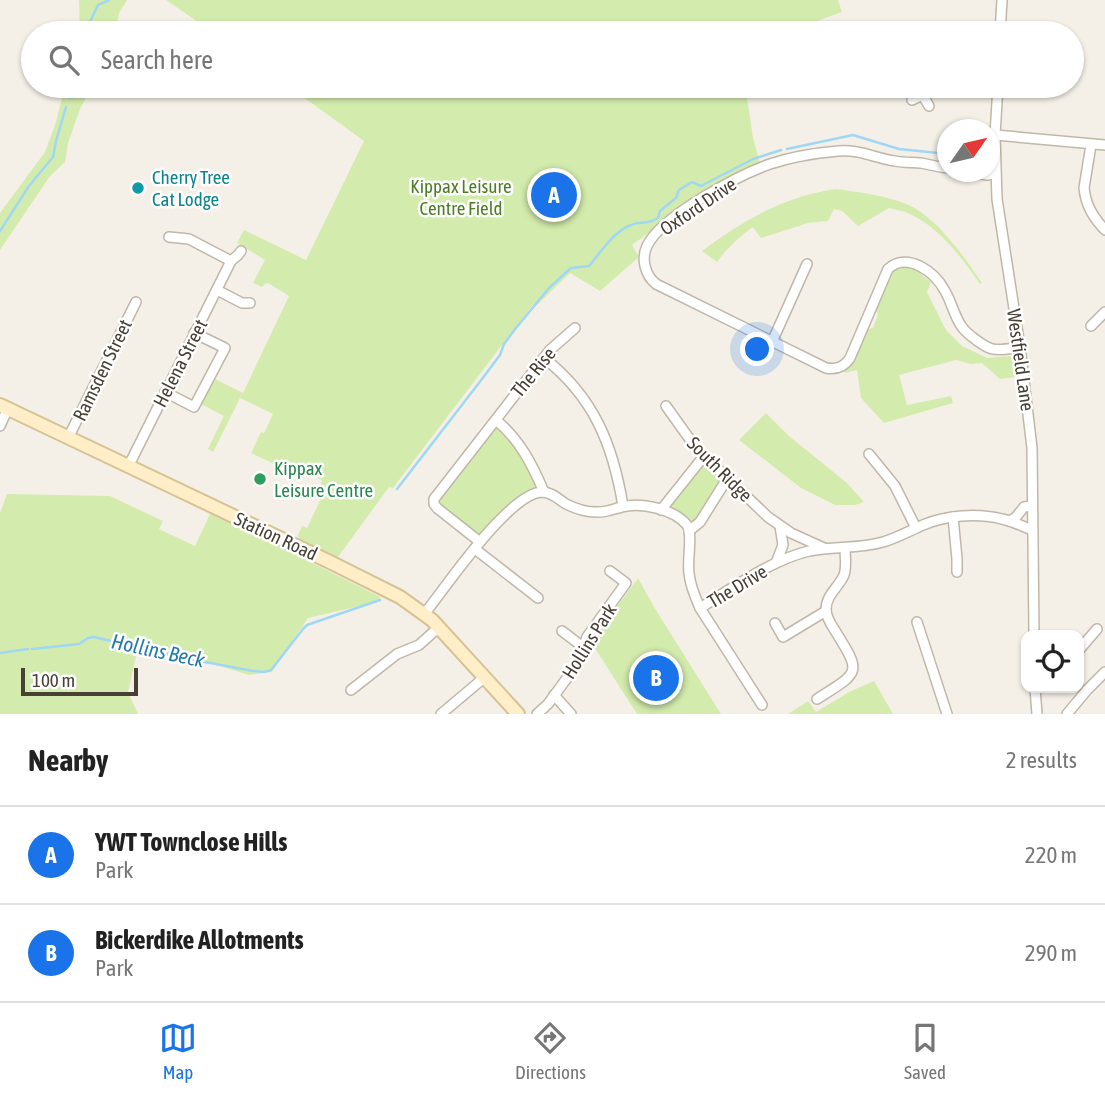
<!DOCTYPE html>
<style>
body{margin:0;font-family:"Asap Condensed",sans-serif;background:#f2f2f2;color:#222}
.controls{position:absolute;right:21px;bottom:21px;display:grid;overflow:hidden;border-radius:14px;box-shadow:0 2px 5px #0004}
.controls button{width:63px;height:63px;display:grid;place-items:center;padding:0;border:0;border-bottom:2px solid #e0e0e0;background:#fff;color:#222;font:35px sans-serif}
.compass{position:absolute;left:937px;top:119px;width:63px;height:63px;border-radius:50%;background:#fff;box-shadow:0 2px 5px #0004;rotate:56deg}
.scale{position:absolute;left:21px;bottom:18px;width:117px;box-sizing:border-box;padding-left:7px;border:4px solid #484035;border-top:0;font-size:19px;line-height:24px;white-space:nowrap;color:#484035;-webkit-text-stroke:5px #fff;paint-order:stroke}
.you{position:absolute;left:758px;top:350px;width:24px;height:24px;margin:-18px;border:5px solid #fff;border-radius:50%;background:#1a73e8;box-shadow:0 0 0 10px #1a73e833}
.badge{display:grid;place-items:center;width:46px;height:46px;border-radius:50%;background:#1a73e8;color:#fff;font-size:23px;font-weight:700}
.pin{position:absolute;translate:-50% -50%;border:4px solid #fff;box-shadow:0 2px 7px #0006}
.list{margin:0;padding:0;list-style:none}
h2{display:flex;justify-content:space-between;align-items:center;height:91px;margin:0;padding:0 28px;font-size:30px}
h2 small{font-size:23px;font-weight:400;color:#767676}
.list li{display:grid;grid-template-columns:46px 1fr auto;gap:21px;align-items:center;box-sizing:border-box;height:98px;padding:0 28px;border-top:2px solid #e0e0e0}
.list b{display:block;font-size:26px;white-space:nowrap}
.list p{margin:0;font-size:23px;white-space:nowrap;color:#767676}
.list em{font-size:23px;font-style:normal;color:#767676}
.icon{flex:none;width:38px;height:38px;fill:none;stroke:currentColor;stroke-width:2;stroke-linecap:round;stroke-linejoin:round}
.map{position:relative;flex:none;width:1105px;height:714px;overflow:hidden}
.search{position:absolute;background:#fff;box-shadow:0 2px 5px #0004;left:21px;right:21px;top:21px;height:77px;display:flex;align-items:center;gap:18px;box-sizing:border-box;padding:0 24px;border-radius:38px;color:#767676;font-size:26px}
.sheet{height:287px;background:#fff}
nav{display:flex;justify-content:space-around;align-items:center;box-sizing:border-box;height:98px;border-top:2px solid #e0e0e0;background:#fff;font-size:19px;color:#767676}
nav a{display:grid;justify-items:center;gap:4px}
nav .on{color:#1a73e8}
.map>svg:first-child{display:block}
.green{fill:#d3ecad}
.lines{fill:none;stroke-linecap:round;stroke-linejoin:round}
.stream{stroke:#9fd7f5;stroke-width:2.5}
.street-casing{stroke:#c1b7a9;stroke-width:12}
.secondary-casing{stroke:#d8c294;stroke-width:16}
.street{stroke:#fff;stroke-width:9}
.secondary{stroke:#ffeec7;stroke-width:12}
.culture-dot{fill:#0f9aa8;stroke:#fff;stroke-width:2.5}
.leisure-dot{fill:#2e9e5b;stroke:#fff;stroke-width:2.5}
.labels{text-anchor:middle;stroke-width:5;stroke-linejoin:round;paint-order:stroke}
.culture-label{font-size:19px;fill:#0d838f;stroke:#fff;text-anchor:start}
.park-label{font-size:19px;fill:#4c7f24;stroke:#fff}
.street-label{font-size:19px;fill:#484035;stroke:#fff}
.leisure-label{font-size:19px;fill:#27864d;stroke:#fff;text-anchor:start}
.water-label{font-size:21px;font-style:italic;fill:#257aab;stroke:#fff}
</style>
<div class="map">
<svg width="1105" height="714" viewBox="0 0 1105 714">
<rect width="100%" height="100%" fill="#f5f0e7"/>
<g class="green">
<path d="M79,0H127L119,13L116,33H80Z"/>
<path d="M166,0H838L842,12L789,31V33H214Z"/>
<path d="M65,86H92L80,109L68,143L65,162L50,176L0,250V213L45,152L56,122Z"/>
<path d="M288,86H793L747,97L753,138L760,163L714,185L632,245L639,257L600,291L570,273L537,305L535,303L531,307L393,488L389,487L338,557L300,541L298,535L302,526L307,528L326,488L320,485L322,480L299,469L296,474L251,453L261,432L264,433L273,414L240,398L213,452L208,449L224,416L199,403L213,378L243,393L289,296L268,283L265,284L262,287L253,283L265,260L237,243L244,230L306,260L364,141Z"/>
<path d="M836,189C858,192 898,197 916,209C941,224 966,259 982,283L980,284C962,258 940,228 910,214C904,211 896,210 889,208L858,226L842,211L834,209L828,221L808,223L761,238L753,227C739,237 727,248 717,262L702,251C743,221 784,196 836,189Z"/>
<path d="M900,266L911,267L931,282L927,292L946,330L962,346L987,358L1011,356L1016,377L1000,379L982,363L971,364L956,360L899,375L907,405L951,396L953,403L884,423L861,398L857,370L845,373L844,370L848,367L866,330L873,328L878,315L875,309L891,272Z"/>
<path d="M766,413L789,436L847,483L864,502L855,505H835L801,488L739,440Z"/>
<path d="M496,427H498L512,440L536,481L534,489L531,492L480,535L476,534L437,503L438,498Z"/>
<path d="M702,465H709L720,477V481L696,521L690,522L671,510L669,504Z"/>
<path d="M7,494L110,496L163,521L159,529L195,546L211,512L380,597L377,602L308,618L272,672L249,675L192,657L189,667L137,652L128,692L138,714H0V513Z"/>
<path d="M638,578L654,607L721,714H637L591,642Z"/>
<path d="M874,681L893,714H788L808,701L816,712L851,691Z"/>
</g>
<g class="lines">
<g class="stream">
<path d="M92,33L88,26L98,5L109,0"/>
<path d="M70,98L77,86"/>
<path d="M787,149L853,135L899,149L948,154"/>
<path d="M0,231L29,186L53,157L56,141L66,107"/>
<path d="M397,489L482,379L500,355L504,344L516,328L549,288L571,268L589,266C601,252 613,232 631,225C641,220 645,226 658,218L660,211L676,198L679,190L692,182L701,186L753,159L781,150"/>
<path d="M32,649L79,644L88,638L94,637L189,659L253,671L264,672L271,670L275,665L303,629L307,625L380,600"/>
<path d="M0,653L28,649"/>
</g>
<g class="street-casing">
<g id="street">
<path d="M1000,33L1002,0"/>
<path d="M998,86L995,135L997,199L1020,347L1032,448L1034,635"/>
<path d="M922,94L929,106"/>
<path d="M912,100L933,90L949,86"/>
<path d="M995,135L1105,145"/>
<path d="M1091,145L1084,188C1086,206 1093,217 1105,230"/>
<path d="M948,168C939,167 930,165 921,163C913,162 904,163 895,161C874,158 860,149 838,151C815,153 791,157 770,164C739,175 661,216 647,246C641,259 645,275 656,284L826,368C837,370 844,367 850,358L888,269C907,251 935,272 945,291C952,303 954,316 962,327C966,333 985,348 993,349C1001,351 1012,348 1020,347"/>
<path d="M966,172L987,175L995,174"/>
<path d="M169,237L189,239L231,261"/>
<path d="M217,290L242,303H250"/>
<path d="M1091,326L1105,312"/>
<path d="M772,342L807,264"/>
<path d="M544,358C594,397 613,445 623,506"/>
<path d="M165,392L194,407L225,348L194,333"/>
<path d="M666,406L696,448L768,517L791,533L824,548"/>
<path d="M496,420C520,440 532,464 544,492"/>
<path d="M0,426L8,408"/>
<path d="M68,438L136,302"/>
<path d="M869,454L895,486L916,528"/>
<path d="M129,465L231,261L238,255L241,251"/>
<path d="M661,510L704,456"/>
<path d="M953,517L957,559V572"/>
<path d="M1010,521L1016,517L1024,507L1032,506"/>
<path d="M689,531L700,522L727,479"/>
<path d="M480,542L437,508L434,504V499L550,350L575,328"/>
<path d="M475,549L538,598"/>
<path d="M776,563L783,545L780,526"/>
<path d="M700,608L762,705"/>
<path d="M425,613C446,587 509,493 542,492C552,492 558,499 566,504C578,510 593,514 607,511C612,510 617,508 622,507C641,502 674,509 687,525C693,533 687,560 689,573C690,585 695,597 700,608C733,588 771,560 809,551C834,546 859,549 883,542C897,538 909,531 923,525C946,515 977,513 1002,519C1012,521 1022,526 1032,530"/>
<path d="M917,622L947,714"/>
<path d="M775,623L783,637L826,611"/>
<path d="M562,631L583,647"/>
<path d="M1079,650L1097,629"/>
<path d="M1035,688L1037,714"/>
<path d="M351,690L397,654L419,645L439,627"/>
<path d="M554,695L571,714"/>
<path d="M817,699C861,671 862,674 834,629C830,623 826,616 826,609C826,595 839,587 844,575C847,567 845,557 845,548"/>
<path d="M441,714L485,677"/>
<path d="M537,714L548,704L578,663L587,637L626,583L610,571"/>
<path d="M1067,714L1087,690L1105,672"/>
</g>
</g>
<g class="secondary-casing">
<path id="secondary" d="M0,405L330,562L400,597L432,620L518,714"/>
</g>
<use href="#street" class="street"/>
<use href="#secondary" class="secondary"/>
</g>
<circle class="culture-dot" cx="138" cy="188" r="7"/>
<circle class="leisure-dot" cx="260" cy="479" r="7"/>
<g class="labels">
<g class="culture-label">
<text x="152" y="184">Cherry Tree<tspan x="152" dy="22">Cat Lodge</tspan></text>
</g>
<g class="park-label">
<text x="461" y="193">Kippax Leisure<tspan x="461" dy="22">Centre Field</tspan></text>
</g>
<g class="street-label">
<text transform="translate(698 206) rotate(-34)" y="7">Oxford Drive</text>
<text transform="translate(1021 360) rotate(82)" y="7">Westfield Lane</text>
<text transform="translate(180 363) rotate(-63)" y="7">Helena Street</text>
<text transform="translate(102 370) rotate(-64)" y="7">Ramsden Street</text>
<text transform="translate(533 372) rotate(-51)" y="7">The Rise</text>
<text transform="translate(720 469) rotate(45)" y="7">South Ridge</text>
<text transform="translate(276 536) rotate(25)" y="7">Station Road</text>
<text transform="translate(737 586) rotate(-31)" y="7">The Drive</text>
<text transform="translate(589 641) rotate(-58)" y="7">Hollins Park</text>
</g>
<g class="leisure-label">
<text x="274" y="475">Kippax<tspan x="274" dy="22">Leisure Centre</tspan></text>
</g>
<g class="water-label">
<text transform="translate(158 651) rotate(12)" y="7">Hollins Beck</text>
</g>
</g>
</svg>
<div class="controls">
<button><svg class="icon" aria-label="locate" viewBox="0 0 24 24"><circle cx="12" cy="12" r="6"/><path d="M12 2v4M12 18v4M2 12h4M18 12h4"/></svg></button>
</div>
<svg class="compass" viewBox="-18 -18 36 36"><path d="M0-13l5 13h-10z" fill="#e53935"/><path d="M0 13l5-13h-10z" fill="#767676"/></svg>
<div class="scale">100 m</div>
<div class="you"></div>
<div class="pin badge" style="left:554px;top:195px">A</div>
<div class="pin badge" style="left:656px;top:678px">B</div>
<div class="search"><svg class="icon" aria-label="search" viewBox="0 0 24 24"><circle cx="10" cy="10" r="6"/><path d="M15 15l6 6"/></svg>Search here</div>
</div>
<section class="sheet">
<h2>Nearby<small>2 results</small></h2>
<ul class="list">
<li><span class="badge">A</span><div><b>YWT Townclose Hills</b><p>Park</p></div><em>220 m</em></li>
<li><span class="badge">B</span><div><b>Bickerdike Allotments</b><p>Park</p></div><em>290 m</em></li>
</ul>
</section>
<nav>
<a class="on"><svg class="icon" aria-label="map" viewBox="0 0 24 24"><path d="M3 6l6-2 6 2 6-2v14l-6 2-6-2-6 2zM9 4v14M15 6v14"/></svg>Map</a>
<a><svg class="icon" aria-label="directions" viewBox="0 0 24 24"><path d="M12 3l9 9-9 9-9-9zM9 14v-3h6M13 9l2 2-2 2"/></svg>Directions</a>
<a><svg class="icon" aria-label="saved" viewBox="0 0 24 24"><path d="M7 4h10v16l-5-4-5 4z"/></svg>Saved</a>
</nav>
